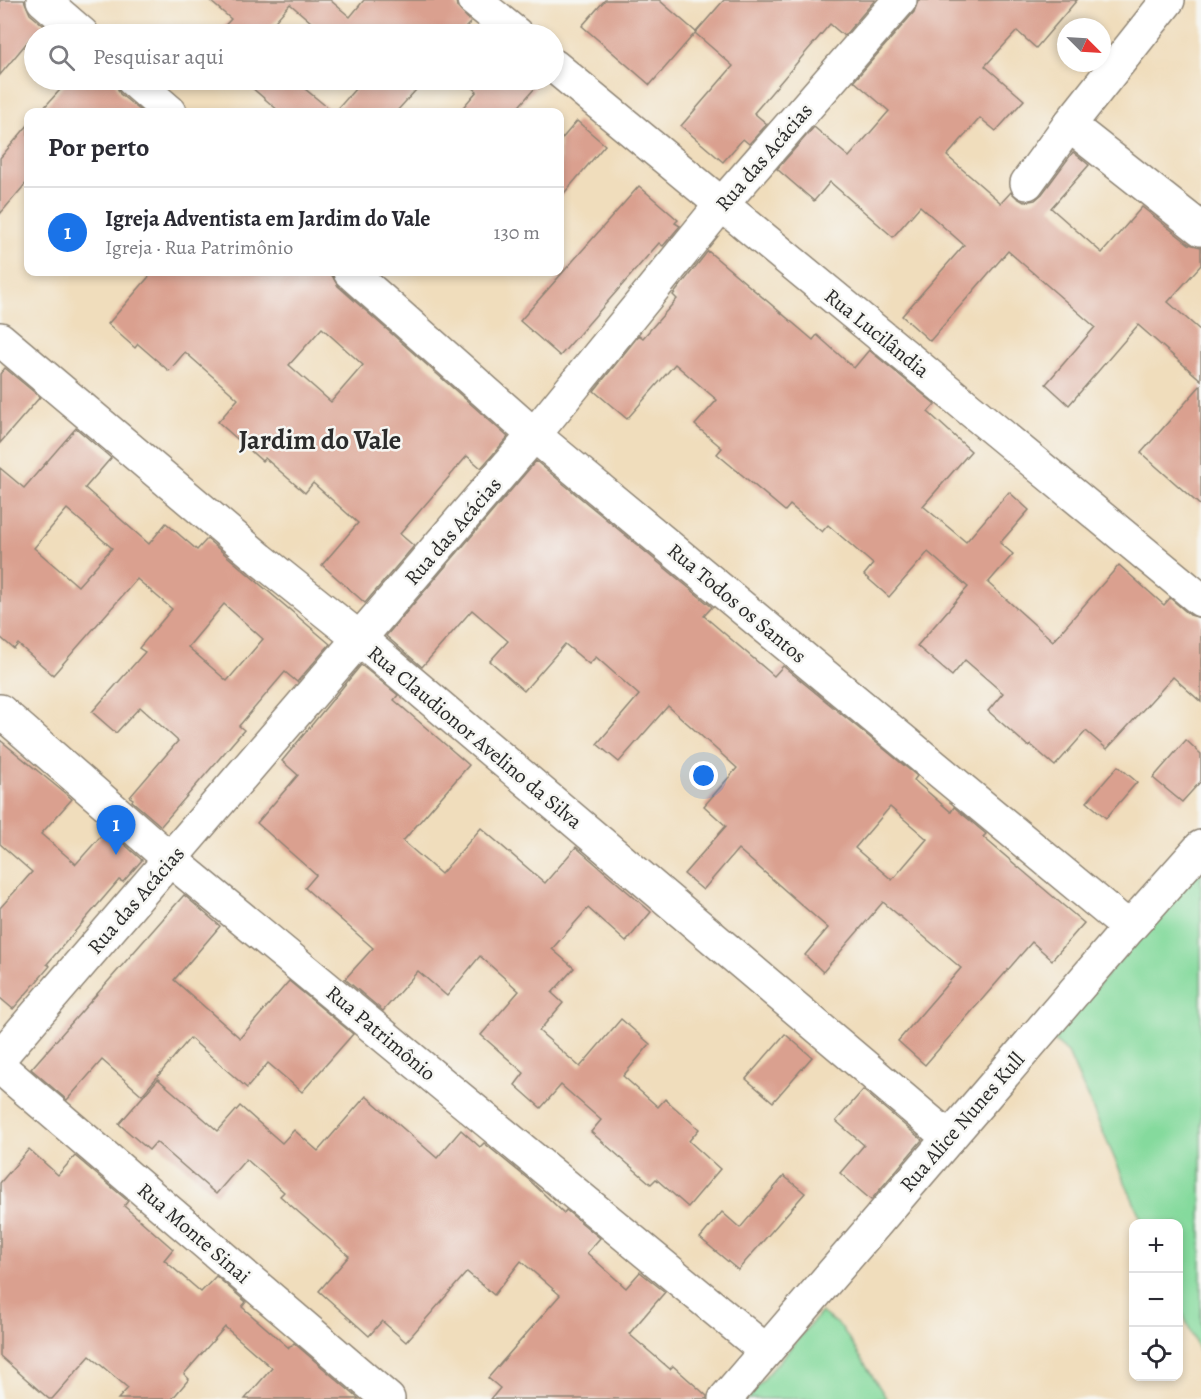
<!DOCTYPE html>
<html lang="pt">
<meta charset="utf-8">
<style>
body{margin:0;font-family:Alegreya,serif;background:#f7f7f7;color:#2b2b33}
.controls{position:absolute;right:18px;bottom:18px;display:grid;overflow:hidden;border-radius:12px;box-shadow:0 3px 9px #0003}
.controls button{width:54px;height:54px;display:grid;place-items:center;padding:0;border:0;border-bottom:2px solid #e1e1e2;background:#fff;color:#2b2b33;font:30px sans-serif}
.compass{position:absolute;left:1057px;top:18px;width:54px;height:54px;border-radius:50%;background:#fff;box-shadow:0 3px 9px #0003;rotate:114deg}
.you{position:absolute;left:704px;top:776px;width:21px;height:21px;margin:-15px;border:4px solid #fff;border-radius:50%;background:#1a73e8;box-shadow:0 0 0 9px #1a73e833}
.badge{display:grid;place-items:center;width:39px;height:39px;border-radius:50%;background:#1a73e8;color:#fff;font-size:20px;font-weight:700}
.pin{position:absolute;translate:-50% -50px;filter:drop-shadow(0 2px 3px #0008)}
.pin::after{content:'';position:absolute;top:32px;width:21px;height:18px;background:inherit;clip-path:polygon(0 0,100% 0,50% 100%)}
.list{margin:0;padding:0;list-style:none}
h2{display:flex;justify-content:space-between;align-items:center;height:78px;margin:0;padding:0 24px;font-size:26px}
h2 small{font-size:20px;font-weight:400;color:#7c7c81}
.list li{display:grid;grid-template-columns:39px 1fr auto;gap:18px;align-items:center;box-sizing:border-box;height:90px;padding:0 24px;border-top:2px solid #e1e1e2}
.list b{display:block;font-size:22px;white-space:nowrap}
.list p{margin:0;font-size:20px;white-space:nowrap;color:#7c7c81}
.list em{font-size:20px;font-style:normal;color:#7c7c81}
.icon{flex:none;width:33px;height:33px;fill:none;stroke:currentColor;stroke-width:2;stroke-linecap:round;stroke-linejoin:round}
.map{position:relative;flex:none;width:1201px;height:1399px;overflow:hidden}
.search{position:absolute;background:#fff;box-shadow:0 3px 9px #0003;left:24px;top:24px;width:540px;height:66px;display:flex;align-items:center;gap:15px;box-sizing:border-box;padding:0 21px;border-radius:33px;color:#7c7c81;font-size:22px}
.panel{position:absolute;background:#fff;box-shadow:0 3px 9px #0003;left:24px;top:108px;width:540px;height:168px;border-radius:12px}
.map>svg:first-child{display:block}
.green{fill:#85da9d;stroke:#588264;stroke-width:1.5}
.building{fill:#daa08f;fill-rule:evenodd}
.lines{fill:none;stroke-linecap:round;stroke-linejoin:round}
.minor-casing{stroke:#8e8474;stroke-width:36}
.minor{stroke:#fff;stroke-width:33}
.labels{text-anchor:middle;stroke-width:5;stroke-linejoin:round;paint-order:stroke}
.street-label{font-size:21px;fill:#2b2b2b;stroke:#f6f6f2}
.district-label{font-size:27px;font-weight:bold;fill:#2b2b2b;stroke:#f6f6f2}
</style>
<div class="map">
<svg width="1201" height="1399" viewBox="0 0 1201 1399">
<rect width="100%" height="100%" fill="#f6f6f2"/>
<filter id="ink" filterUnits="userSpaceOnUse"><feTurbulence type="fractalNoise" baseFrequency=".0167" numOctaves="2"/><feDisplacementMap in="SourceGraphic" scale="12" xChannelSelector="R" yChannelSelector="G"/><feConvolveMatrix kernelMatrix="1 2 1 2 8 2 1 2 1" color-interpolation-filters="sRGB"/></filter>
<filter id="wash" filterUnits="userSpaceOnUse"><feTurbulence type="fractalNoise" baseFrequency=".008" numOctaves="4" result="noise"/><feDisplacementMap in="SourceGraphic" scale="24" xChannelSelector="R" yChannelSelector="G"/><feGaussianBlur stdDeviation="1.35" result="paint"/><feColorMatrix in="noise" values="0 0 0 0 0 0 0 0 0 0 0 0 0 0 0 0 0 1.4 0 .05"/><feComposite in="paint" operator="in"/></filter>
<g filter="url(#wash)">
<rect width="100%" height="100%" fill="#f0ddbc"/>
<g class="green">
<path d="M1201,865V1356L1179,1305L1178,1224L1143,1223L1068,1053L1052,1039Z"/>
<path d="M821,1312L842,1328L887,1399H747Z"/>
</g>
<g id="blocks">
<g class="building">
<path d="M0,0H24L30,14L54,34H34L0,75Z"/>
<path d="M209,0H330L350,17L364,0H456L457,7L471,22L464,29L470,34H325L290,4L264,34H217L231,19Z"/>
<path d="M605,0H659L696,32L724,0H875L844,36L830,24L754,113L767,124L749,144L743,139L723,162L681,126L733,66L695,33L650,85L582,26Z"/>
<path d="M918,0H1077L1036,48L1017,31L985,66L1024,100L996,131L980,118L947,156L1001,203L1011,192L1017,198L1024,202L1035,200L1042,194L1073,152L1089,165L1051,208L1102,253L1142,207L1189,244L1201,247V265L1168,302L1201,331V380L1138,325L1069,405L1046,384L1095,327L1008,251L930,341L902,316L964,245L920,206L893,237L830,182L814,201L777,169L814,127L849,157L889,111L854,81L914,12Z"/>
<path d="M69,80H114L120,94L142,112H40Z"/>
<path d="M243,80H294L333,112H280Z"/>
<path d="M363,80H425L396,112H335Z"/>
<path d="M463,80H542L514,112H459L477,91Z"/>
<path d="M577,121L605,145L560,198V141Z"/>
<path d="M28,125V181L0,214V158Z"/>
<path d="M639,186L678,220L675,223L680,226L663,246L659,243L560,356L520,321Z"/>
<path d="M708,251L813,340L817,335L854,368L869,350L935,404L928,412L971,451L923,506L966,542L1009,492L1029,510L1000,543L1013,554L988,583L1053,641L1119,565L1164,605L1170,598L1190,615L1201,618V702L1173,677L1107,749L1086,731L1055,766L1031,745L1029,747L988,711L1003,693L965,660L952,676L917,646L968,587L928,552L889,597L864,575L873,564L828,525L822,532L790,505L785,511L717,454L722,448L695,425L717,400L675,364L627,419L594,391L639,335L643,338L677,299L673,295Z"/>
<path d="M153,272H330L338,286L508,437L481,468L467,456L400,534L414,546L365,603L322,565L358,523L313,483L305,493L265,458L262,461L218,422L238,399L185,352L169,371L138,344L135,348L108,324ZM322,328L363,365L331,402L289,365Z"/>
<path d="M5,368L40,397L0,443V374Z"/>
<path d="M1201,385V506L1141,453Z"/>
<path d="M76,428L111,458L85,488L149,544L166,523L197,550L207,539L330,644L297,682L285,672L239,726L244,730L161,826L132,801L133,799L130,797L178,741L140,707L116,733L92,712L145,652L139,648L172,609L137,579L53,675L18,644L14,649L0,637V468L24,488ZM67,509L112,548L78,586L34,548ZM224,604L263,639L227,681L188,647Z"/>
<path d="M536,461L712,607L704,616L774,676L783,666L917,776L914,780L951,812L954,807L986,834L983,837L1084,923L1052,960L1032,942L925,1065L898,1041L961,968L883,902L823,972L805,955L828,928L738,849L703,890L684,874L726,826L704,806L737,768L668,706L619,762L597,744L639,695L596,657L589,664L565,644L524,691L490,661L508,641L472,610L422,667L386,636ZM890,807L927,839L892,880L855,848Z"/>
<path d="M361,665L398,695L394,700L469,765L403,841L441,874L481,828L545,883L576,847L651,912L626,942L588,908L552,949L574,968L552,993L563,1003L539,1031L580,1067L621,1019L650,1044L623,1076L658,1107L665,1099L699,1129L689,1141L720,1169L688,1207L656,1179L651,1184L591,1132L601,1120L561,1085L541,1108L515,1085L524,1073L481,1035L519,991L480,956L447,996L418,971L383,1011L345,979L373,948L305,888L316,875L257,823L298,775L282,761Z"/>
<path d="M0,740L72,799L41,834L76,864L107,829L142,860L123,882L119,880L47,964L50,966L13,1009L0,998V908L32,872L0,844Z"/>
<path d="M1186,740L1201,754V781L1182,802L1153,778Z"/>
<path d="M1118,766L1137,782L1106,818L1087,802Z"/>
<path d="M184,895L220,926L174,980L240,1038L289,981L353,1034L302,1092L268,1063L247,1088L190,1038L142,1095L102,1060L67,1100L31,1069Z"/>
<path d="M785,1034L812,1057L773,1102L746,1079Z"/>
<path d="M158,1079L218,1131L240,1106L282,1143L294,1130L318,1151L366,1096L437,1158L461,1130L480,1147L484,1143L528,1179L564,1213L566,1210L600,1238L587,1253L626,1288L640,1272L665,1292L629,1334L670,1369L673,1366L707,1396V1399H491L500,1388L488,1378L560,1295L521,1261L494,1295L467,1272L406,1342L382,1321L369,1336L319,1291L349,1256L280,1196L284,1192L246,1159L216,1194L156,1142L149,1150L119,1124Z"/>
<path d="M863,1090L922,1140L871,1200L840,1173L864,1145L836,1121Z"/>
<path d="M29,1149L58,1175L75,1156L128,1201L124,1206L173,1249L164,1260L201,1292L216,1276L246,1302L242,1307L289,1348L294,1343L359,1399H245L272,1368L225,1327L184,1374L189,1379L172,1399H118L128,1388L90,1356L52,1399H49L0,1356V1183Z"/>
<path d="M784,1176L805,1193L738,1270L700,1238L722,1212L740,1228Z"/>
</g>
</g>
</g>
<g filter="url(#ink)">
<use href="#blocks" fill-opacity="0" stroke="#8e8474" stroke-width="1.5"/>
<g class="lines">
<g class="minor-casing">
<g id="minor">
<path d="M43,0L82,34"/>
<path d="M474,0L516,34"/>
<path d="M554,66L1201,600"/>
<path d="M133,80L170,112"/>
<path d="M1069,125L1201,229"/>
<path d="M1027,183L1069,125L1168,0"/>
<path d="M350,272L534,435L1129,928"/>
<path d="M0,339L260,559L360,639L949,1138"/>
<path d="M0,711L171,860L766,1351"/>
<path d="M0,1057L534,435L721,205L900,0"/>
<path d="M0,1067L388,1399"/>
<path d="M725,1399L1129,928L1201,847"/>
</g>
</g>
<use href="#minor" class="minor"/>
</g>
</g>
<g class="labels">
<g class="street-label">
<text transform="translate(764 157) rotate(-49)" y="7">Rua das Acácias</text>
<text transform="translate(877 333) rotate(39)" y="7">Rua Lucilândia</text>
<text transform="translate(453 531) rotate(-49)" y="7">Rua das Acácias</text>
<text transform="translate(737 603) rotate(40)" y="7">Rua Todos os Santos</text>
<text transform="translate(475 737) rotate(40)" y="7">Rua Claudionor Avelino da Silva</text>
<text transform="translate(136 900) rotate(-49)" y="7">Rua das Acácias</text>
<text transform="translate(381 1033) rotate(40)" y="7">Rua Patrimônio</text>
<text transform="translate(962 1122) rotate(-49)" y="7">Rua Alice Nunes Kull</text>
<text transform="translate(194 1233) rotate(41)" y="7">Rua Monte Sinai</text>
</g>
<g class="district-label">
<text x="320" y="449">Jardim do Vale</text>
</g>
</g>
</svg>
<div class="controls">
<button>+</button>
<button>−</button>
<button><svg class="icon" aria-label="locate" viewBox="0 0 24 24"><circle cx="12" cy="12" r="6"/><path d="M12 2v4M12 18v4M2 12h4M18 12h4"/></svg></button>
</div>
<svg class="compass" viewBox="-18 -18 36 36"><path d="M0-13l5 13h-10z" fill="#e53935"/><path d="M0 13l5-13h-10z" fill="#7c7c81"/></svg>
<div class="you"></div>
<div class="pin badge" style="left:116px;top:855px">1</div>
<div class="search"><svg class="icon" aria-label="search" viewBox="0 0 24 24"><circle cx="10" cy="10" r="6"/><path d="M15 15l6 6"/></svg>Pesquisar aqui</div>
<section class="panel">
<h2>Por perto<small></small></h2>
<ul class="list">
<li><span class="badge">1</span><div><b>Igreja Adventista em Jardim do Vale</b><p>Igreja · Rua Patrimônio</p></div><em>130 m</em></li>
</ul>
</section>
</div>
